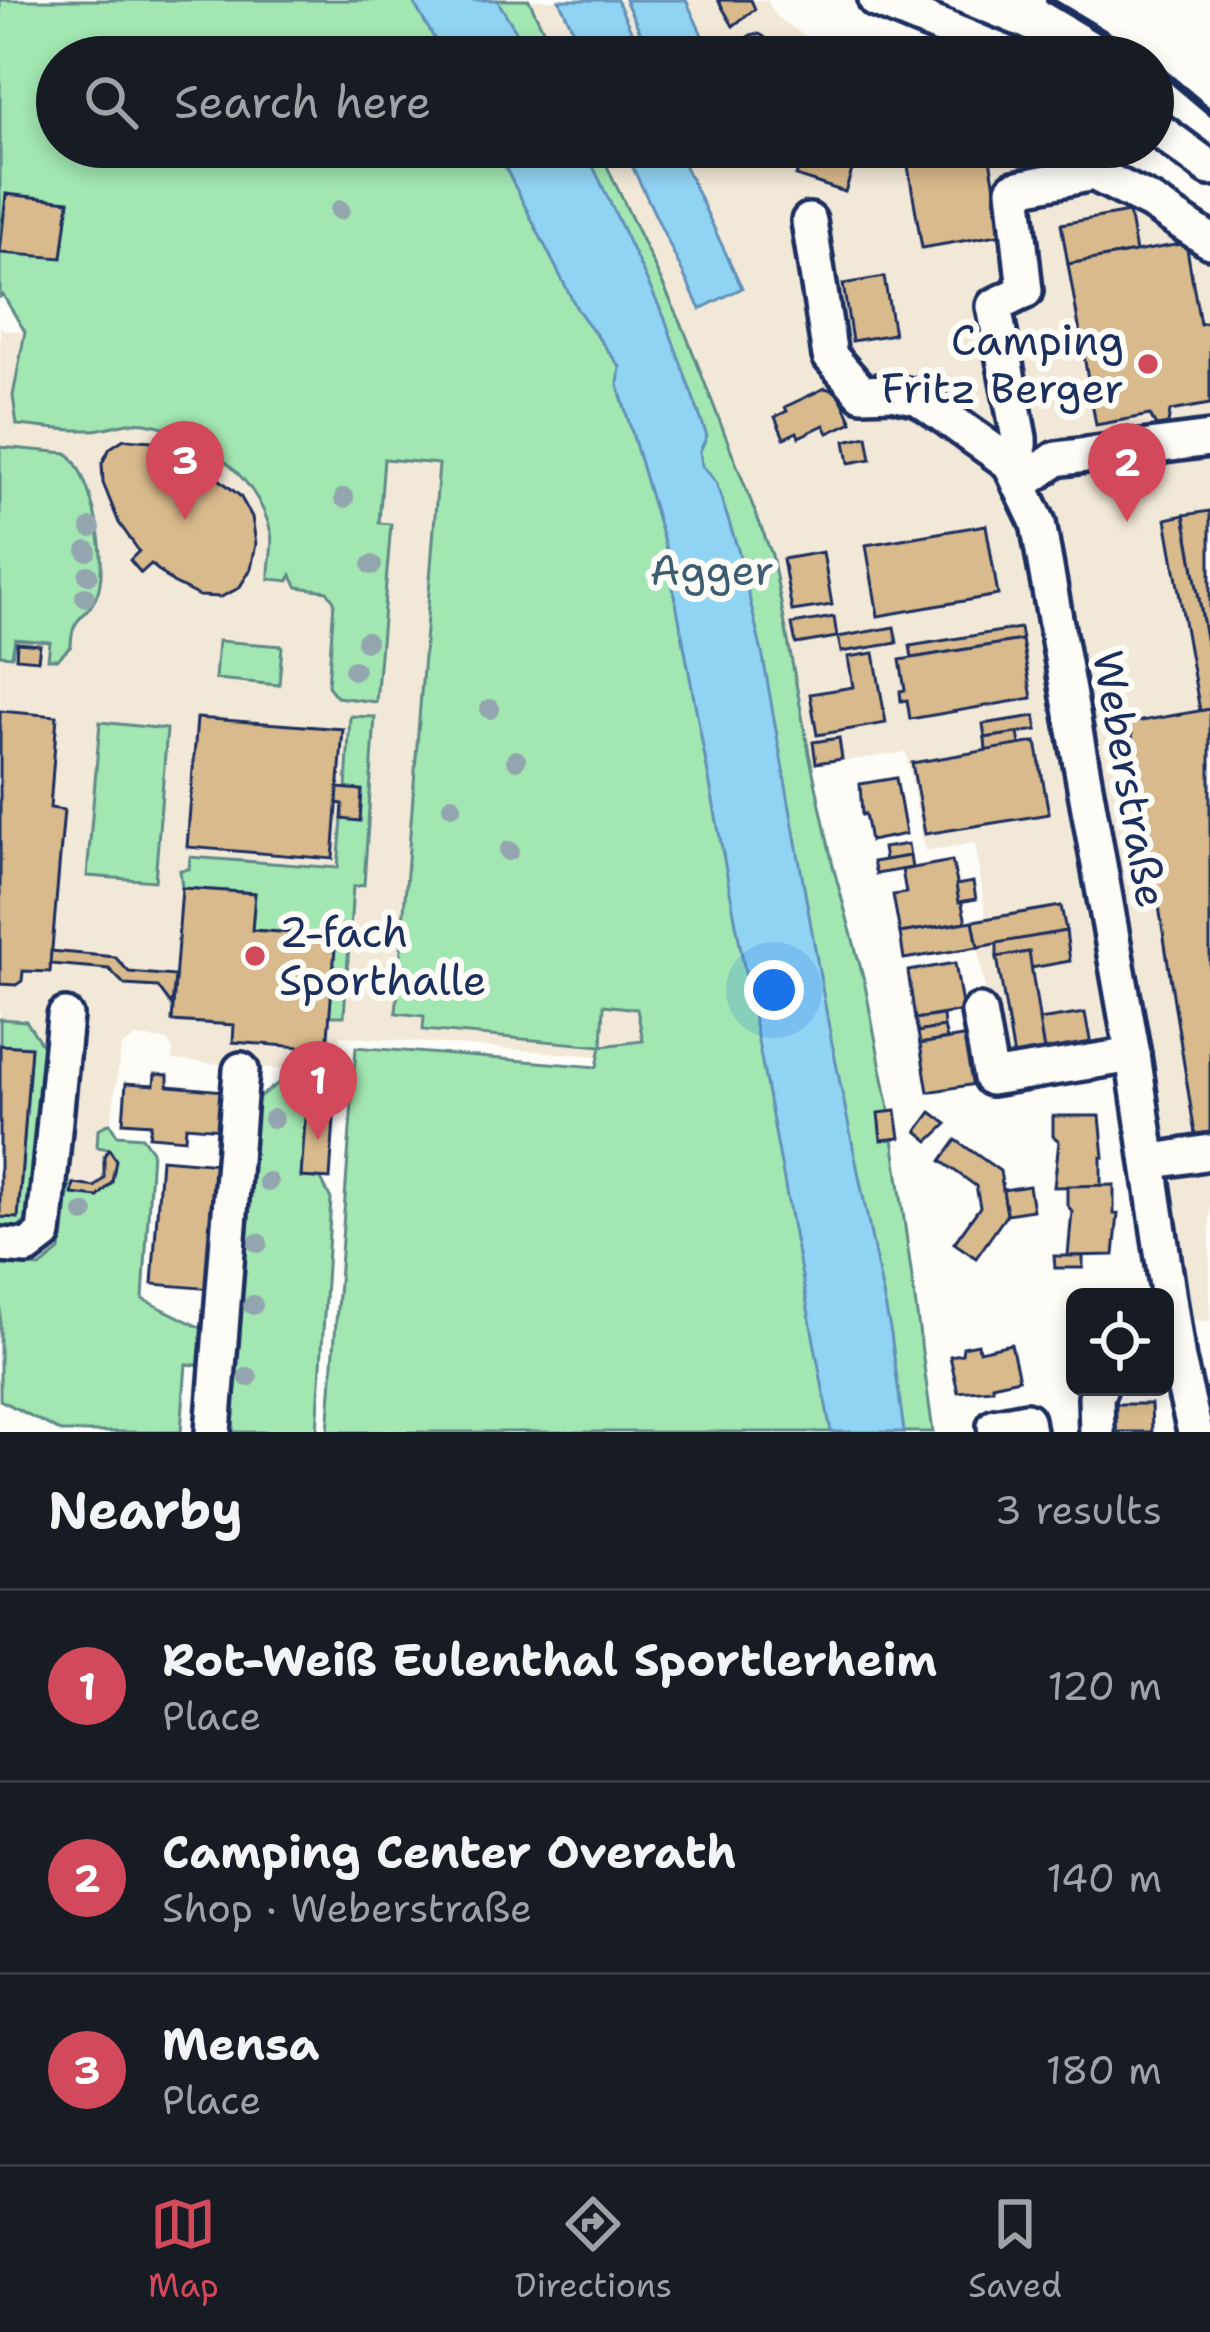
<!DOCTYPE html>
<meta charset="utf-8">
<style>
body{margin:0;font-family:"Shantell Sans",sans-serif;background:#20242c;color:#f1f3f6}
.controls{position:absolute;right:36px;bottom:36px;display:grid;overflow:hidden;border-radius:18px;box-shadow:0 6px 18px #0003}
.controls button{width:108px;height:108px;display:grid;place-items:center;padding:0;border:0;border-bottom:3px solid #363941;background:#171b24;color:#f1f3f6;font:60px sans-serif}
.you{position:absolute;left:774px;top:990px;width:42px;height:42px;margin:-30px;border:9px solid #fff;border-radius:50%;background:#1a73e8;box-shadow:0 0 0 18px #1a73e833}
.badge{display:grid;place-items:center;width:78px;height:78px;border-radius:50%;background:#d1495b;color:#fff;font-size:39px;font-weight:700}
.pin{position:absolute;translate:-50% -99px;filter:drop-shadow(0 3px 6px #0008)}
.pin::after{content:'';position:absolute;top:63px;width:42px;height:36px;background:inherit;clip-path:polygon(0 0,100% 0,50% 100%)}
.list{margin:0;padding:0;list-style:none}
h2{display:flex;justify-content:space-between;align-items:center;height:156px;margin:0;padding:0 48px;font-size:51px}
h2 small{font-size:39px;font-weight:400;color:#9ea1a6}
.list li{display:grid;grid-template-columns:78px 1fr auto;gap:36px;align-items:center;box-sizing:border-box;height:192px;padding:0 48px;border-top:3px solid #363941}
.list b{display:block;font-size:45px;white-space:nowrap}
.list p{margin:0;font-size:39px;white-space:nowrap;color:#9ea1a6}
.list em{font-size:39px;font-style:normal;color:#9ea1a6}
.icon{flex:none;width:66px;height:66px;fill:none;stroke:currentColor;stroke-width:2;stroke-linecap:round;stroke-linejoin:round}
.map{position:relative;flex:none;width:1210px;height:1432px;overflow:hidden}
.search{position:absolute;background:#171b24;box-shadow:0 6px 18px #0003;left:36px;right:36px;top:36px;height:132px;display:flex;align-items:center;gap:30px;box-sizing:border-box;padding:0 42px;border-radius:66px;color:#9ea1a6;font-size:45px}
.sheet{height:732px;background:#171b24}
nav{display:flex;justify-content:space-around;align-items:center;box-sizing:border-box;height:168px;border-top:3px solid #363941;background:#171b24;font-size:33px;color:#9ea1a6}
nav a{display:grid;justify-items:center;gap:6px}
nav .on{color:#d1495b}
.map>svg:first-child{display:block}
.built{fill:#f2e8d7}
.green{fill:#a2e6b1;stroke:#5e8a88;stroke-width:3;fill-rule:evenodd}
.water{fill:#91d3f2;stroke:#6291b7;stroke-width:3}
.building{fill:#d9ba8c;stroke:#1b2f5e;stroke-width:3}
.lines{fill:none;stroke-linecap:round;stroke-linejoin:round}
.minor-casing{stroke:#1b2f5e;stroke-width:42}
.minor{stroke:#fdfcf7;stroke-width:33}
.rail{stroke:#1b2f5e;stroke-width:8}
.tree{fill:#93a5ae}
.poi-dot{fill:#d1495b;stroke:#fdfcf7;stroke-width:4.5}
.labels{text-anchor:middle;stroke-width:12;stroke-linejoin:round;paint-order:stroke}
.poi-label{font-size:42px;fill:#1b2f5e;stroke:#fdfcf7;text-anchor:end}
.park-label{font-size:42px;fill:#3d5d73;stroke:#fdfcf7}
.street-label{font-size:42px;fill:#1b2f5e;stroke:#fdfcf7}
</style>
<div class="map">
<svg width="1210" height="1432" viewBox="0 0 1210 1432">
<rect width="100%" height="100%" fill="#fdfcf7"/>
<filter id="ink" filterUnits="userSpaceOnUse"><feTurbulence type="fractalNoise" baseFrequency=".00833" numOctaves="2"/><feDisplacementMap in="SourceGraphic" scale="24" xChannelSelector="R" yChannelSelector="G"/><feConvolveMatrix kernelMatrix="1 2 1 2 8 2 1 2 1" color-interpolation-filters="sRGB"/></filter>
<g filter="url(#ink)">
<g class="built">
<path d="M529,0H767L776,16L835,57H556Z"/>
<path d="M598,147H1075L1210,217V1321L1171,1319L1125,1067L1002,1086L973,921L986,918L975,843L925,851L906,752L783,770Z"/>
<path d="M0,326L5,330L25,332L405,333L687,1063L340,1036L337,1074L172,1060L173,1049L166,1040L136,1037L121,1047L111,1123L117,1135L112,1182L72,1194L73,1186L60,1252L40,1267L0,1263Z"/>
</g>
<g class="green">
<path d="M0,0H529L556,57H57V147H598L683,327L772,555L809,753L833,866L864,980L889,1109L933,1432H328L356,1047L597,1067L601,1046L423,1030L424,1016L396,1013L439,464L384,459L379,523L391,524L376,702L337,697L328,686L334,601L327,591L298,587L291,575L289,581L269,579C268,563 274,547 271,533C258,477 201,432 145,423C125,420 110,429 91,430C66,431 41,427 17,425L13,396L25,332L3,295L0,297ZM604,1005L637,1009L643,1041L602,1046Z"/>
<path d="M0,447L67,453C92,475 111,566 96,597C85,621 72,614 71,646L58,659H48L50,642L15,639L12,656L0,655Z"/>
<path d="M218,641L282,646L279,685L215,679Z"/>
<path d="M350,716L375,717L364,885L353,887L344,1016H329L335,936L252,930L255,893L182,888L180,870L189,869L190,857L338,868L342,819L359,820L362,791L346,789Z"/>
<path d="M100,722L167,729L155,881L87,876Z"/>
<path d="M0,1019L26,1021L45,1049L29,1218L17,1229L0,1228V1217L18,1218L31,1048L0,1045Z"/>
<path d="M284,1079L308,1081L301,1176L321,1179L331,1199L317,1432H226L251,1103Z"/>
<path d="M110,1123L117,1135L142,1137L152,1151L143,1299L211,1333L209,1366L186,1364L181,1432H62L0,1400V1263L40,1267L60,1251L67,1190L74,1184L73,1194L98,1197L116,1160L109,1149L97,1147L98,1129Z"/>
</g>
<g class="water">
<path d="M412,0H497L532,57H445Z"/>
<path d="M559,0H617L643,57H586Z"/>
<path d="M625,0H686L712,57H652Z"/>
<path d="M495,147H584L665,319L707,436L700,451L702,465L716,482L739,553L763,657L831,1038L891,1334L904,1432H831L666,549L618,385L620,367L577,309Z"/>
<path d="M623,147H676L742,288L700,309Z"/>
</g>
<g class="building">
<path d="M718,0H751L755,9L733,26Z"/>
<circle cx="756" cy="47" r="13"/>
<path d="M806,147H821L856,158L845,192L796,176Z"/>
<path d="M989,153L1003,234L922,248L908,166Z"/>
<path d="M6,194L69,201L62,258L0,253Z"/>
<path d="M1129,212L1136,252L1068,264L1061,224Z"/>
<path d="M1186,243L1200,324L1210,322V404L1170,411L1168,424L1156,426L1150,415L1096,425L1068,264Z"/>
<path d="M884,277L894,334L852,341L843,284Z"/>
<path d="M825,388L838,392L852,422L828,433L824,425L799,437L797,432L784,438L775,417L787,411L785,407Z"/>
<path d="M867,436L871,459L849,463L845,441Z"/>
<path d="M124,439L153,441L192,457L240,496L252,517L256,544L251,569L239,588L221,597L199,596L173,583L151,564L141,573L130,560L139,551L119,523L103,483L102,463L110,448Z"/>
<path d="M1210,511V661L1184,515Z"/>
<path d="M1184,515L1210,661V709L1200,711L1166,519Z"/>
<path d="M986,525L998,595L878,616L866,545Z"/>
<path d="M823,552L832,605L792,611L783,559Z"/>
<path d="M834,617L837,637L796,644L792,624Z"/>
<path d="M894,627L897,643L841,652L838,637Z"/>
<path d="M1020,628L1022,640L912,658L910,646Z"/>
<path d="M1022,640L1032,698L910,719L907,700L901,701L900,691L905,690L900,660Z"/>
<path d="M17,643L40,645L38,660L16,658Z"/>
<path d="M874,653L886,723L817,735L810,694L853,687L848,657Z"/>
<path d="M1210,709V1132L1195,1134L1130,723Z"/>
<path d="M0,711L57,716L50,808L64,810L50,972L23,971L22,981L16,985L0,984Z"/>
<path d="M1035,716L1037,730L985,738L983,724Z"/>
<path d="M197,718L343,729L333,859L187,847Z"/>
<path d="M1018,733L1020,745L986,751L985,738Z"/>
<path d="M839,738L842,759L816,763L813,742Z"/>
<path d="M1036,742L1049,814L925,834L912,763Z"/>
<path d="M896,778L906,834L870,841L865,814L862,815L860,784Z"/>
<path d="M338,788L362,790L360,821L342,819L343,804L337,803Z"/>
<path d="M908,844L910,856L885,860L883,848Z"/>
<path d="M910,856L912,868L876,874L873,862Z"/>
<path d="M952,861L966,922L900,933L893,895L906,893L902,870Z"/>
<path d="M973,882L976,899L959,902L956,885Z"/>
<path d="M182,888L255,893L252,930L336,936L327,1049L233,1042L234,1025L172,1021Z"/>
<path d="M1061,906L1066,931L978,947L973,921Z"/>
<path d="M973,921L978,947L904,959L900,933Z"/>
<path d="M1066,931L1070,961L1031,968L1029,952L997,957V943Z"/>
<path d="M51,951L115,957L129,972L175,976L172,1006L158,987L125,985L109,969L50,964Z"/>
<path d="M1029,952L1046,1063L1016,1069L997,957Z"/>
<path d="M955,963L963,1011L915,1019L908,971Z"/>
<path d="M1085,1013L1093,1056L1046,1063L1039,1020Z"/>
<path d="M943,1015L944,1027L918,1032L915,1019Z"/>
<path d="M944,1027L947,1039L920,1044L918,1032Z"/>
<path d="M968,1036L975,1084L928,1092L920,1044Z"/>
<path d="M0,1045L31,1047L18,1218L0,1217Z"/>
<path d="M155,1074L168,1075V1086L225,1091L222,1129L186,1126L185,1139L149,1136L151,1124L123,1122L126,1083L154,1085Z"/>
<path d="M307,1094L331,1096L330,1103H335L330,1179L301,1177Z"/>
<path d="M896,1111L900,1138L881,1140L878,1113Z"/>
<path d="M931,1112L947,1124L929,1141L917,1131Z"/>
<path d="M1053,1116H1100L1104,1157H1101V1186L1054,1187L1059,1141L1053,1136Z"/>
<path d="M956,1140L1000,1171L1007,1214L976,1258L954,1243L980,1207L976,1186L941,1161Z"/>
<path d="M109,1149L116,1160L112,1182L98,1197L72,1194L74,1184L95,1187L104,1178V1156Z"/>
<path d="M161,1159L221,1164L212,1289L152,1284Z"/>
<path d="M1114,1185V1214H1118L1114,1255L1068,1256L1072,1211L1067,1205V1186Z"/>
<path d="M1029,1186L1033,1210L1007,1214L1003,1190Z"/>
<path d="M1054,1256H1083V1268H1055Z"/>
<path d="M978,1344L979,1351L1011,1344L1019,1379L992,1385L993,1389L958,1392L950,1356L962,1354L963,1347Z"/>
<path d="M1115,1404H1151L1152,1432H1115Z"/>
</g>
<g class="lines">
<g class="minor-casing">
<g id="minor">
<path d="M876,0L1015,57"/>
<path d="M1153,126L1210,168"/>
<path d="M809,221L830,356L862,393L892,392L919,398L1010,463L1020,485"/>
<path d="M1020,485L1019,438L994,306L1025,291L1014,189L1093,173L1151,202L1210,241"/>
<path d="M979,1012L991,1078L1133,1055"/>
<path d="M1149,1162L1210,1152"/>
<path d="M0,1245L27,1247L44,1234L65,1016"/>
<path d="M995,1426L1026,1420L1028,1432"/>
<path d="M213,1432L241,1070"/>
<path d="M1097,1432L1096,1397L1100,1387"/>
<path d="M1195,1432L1178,1360L1133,1055L1038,523L1020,485L1056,459L1210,439"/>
</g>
</g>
<use href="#minor" class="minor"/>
<g class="rail">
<path d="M1049,0L1144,57"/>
<path d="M1153,64L1210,112"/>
</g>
</g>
<g class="tree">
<circle cx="340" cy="210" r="10"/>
<circle cx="344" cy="498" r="10"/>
<circle cx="91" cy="528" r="10"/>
<circle cx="87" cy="551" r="10"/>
<circle cx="372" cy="565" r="10"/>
<circle cx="88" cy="575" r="10"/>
<circle cx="85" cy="597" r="10"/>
<circle cx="366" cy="641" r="10"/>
<circle cx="354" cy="670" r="10"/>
<circle cx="490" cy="709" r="10"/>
<circle cx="516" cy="760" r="10"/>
<circle cx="452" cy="806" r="10"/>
<circle cx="509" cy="851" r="10"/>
<circle cx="319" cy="1055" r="10"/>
<circle cx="273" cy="1119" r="10"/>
<circle cx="268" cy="1182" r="10"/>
<circle cx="84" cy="1213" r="10"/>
<circle cx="258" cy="1243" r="10"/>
<circle cx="253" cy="1305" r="10"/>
<circle cx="248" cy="1377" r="10"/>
</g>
</g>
<g class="poi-dot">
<circle cx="1148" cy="364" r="12"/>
<circle cx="255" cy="956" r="12"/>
</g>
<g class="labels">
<g class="poi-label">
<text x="1124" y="355">Camping<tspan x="1124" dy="48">Fritz Berger</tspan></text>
<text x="279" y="947" text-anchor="start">2-fach<tspan x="279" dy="48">Sporthalle</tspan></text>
</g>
<g class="park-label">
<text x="712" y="585">Agger</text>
</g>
<g class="street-label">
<text transform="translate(1130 779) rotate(80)" y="15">Weberstraße</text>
</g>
</g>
</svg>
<div class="controls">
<button><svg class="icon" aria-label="locate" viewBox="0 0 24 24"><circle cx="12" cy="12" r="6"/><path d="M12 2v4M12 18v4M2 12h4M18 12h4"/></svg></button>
</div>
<div class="you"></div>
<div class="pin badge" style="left:318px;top:1140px">1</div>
<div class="pin badge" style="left:1127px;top:522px">2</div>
<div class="pin badge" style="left:185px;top:520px">3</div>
<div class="search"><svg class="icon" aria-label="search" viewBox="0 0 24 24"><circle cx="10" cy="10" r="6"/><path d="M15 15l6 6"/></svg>Search here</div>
</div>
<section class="sheet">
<h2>Nearby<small>3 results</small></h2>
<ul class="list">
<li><span class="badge">1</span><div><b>Rot-Weiß Eulenthal Sportlerheim</b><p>Place</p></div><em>120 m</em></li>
<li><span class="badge">2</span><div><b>Camping Center Overath</b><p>Shop · Weberstraße</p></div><em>140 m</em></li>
<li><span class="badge">3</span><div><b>Mensa</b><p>Place</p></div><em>180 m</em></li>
</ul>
</section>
<nav>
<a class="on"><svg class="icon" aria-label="map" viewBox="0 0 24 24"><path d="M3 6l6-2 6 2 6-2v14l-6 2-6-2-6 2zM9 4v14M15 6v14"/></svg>Map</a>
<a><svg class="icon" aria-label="directions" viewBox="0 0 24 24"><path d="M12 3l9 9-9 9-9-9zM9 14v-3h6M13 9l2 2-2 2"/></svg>Directions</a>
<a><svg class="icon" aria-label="saved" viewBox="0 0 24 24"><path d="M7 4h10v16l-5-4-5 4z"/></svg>Saved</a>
</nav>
